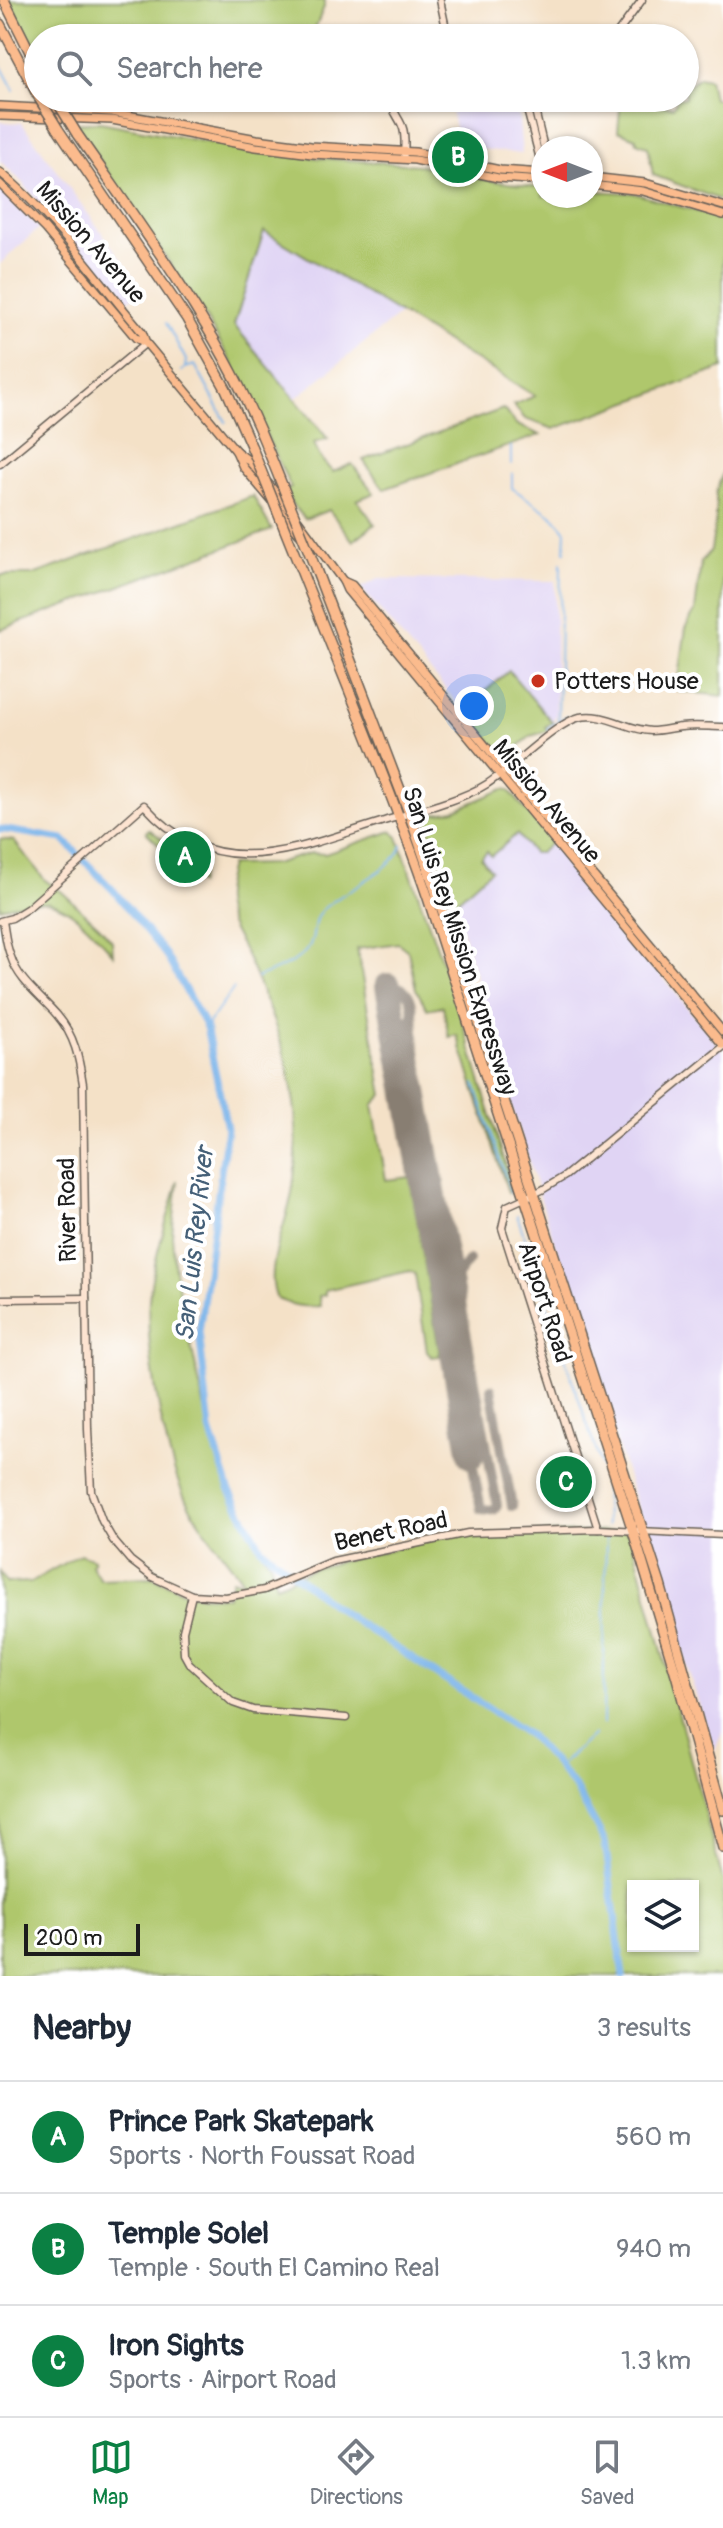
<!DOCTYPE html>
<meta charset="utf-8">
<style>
body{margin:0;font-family:Pangolin,sans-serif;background:#f2f2f3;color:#1f2937}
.controls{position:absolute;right:24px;bottom:24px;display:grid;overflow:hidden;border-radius:0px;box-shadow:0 2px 6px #0004}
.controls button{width:72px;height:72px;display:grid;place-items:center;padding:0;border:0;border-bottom:2px solid #e0e1e3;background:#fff;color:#1f2937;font:40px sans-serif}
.compass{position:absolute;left:531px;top:136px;width:72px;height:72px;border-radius:50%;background:#fff;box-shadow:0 2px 6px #0004;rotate:270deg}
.scale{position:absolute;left:24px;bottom:20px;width:116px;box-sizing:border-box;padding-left:8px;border:4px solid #1c1c1c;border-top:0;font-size:22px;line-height:28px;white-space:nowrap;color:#1c1c1c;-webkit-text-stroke:6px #fff;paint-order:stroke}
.you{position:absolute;left:474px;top:706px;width:28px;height:28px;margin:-20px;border:6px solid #fff;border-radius:50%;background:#1a73e8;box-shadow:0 0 0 12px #1a73e833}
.badge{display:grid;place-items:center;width:52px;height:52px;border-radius:50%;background:#0b8043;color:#fff;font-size:26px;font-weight:700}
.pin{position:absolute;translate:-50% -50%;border:4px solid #fff;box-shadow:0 2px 8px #0006}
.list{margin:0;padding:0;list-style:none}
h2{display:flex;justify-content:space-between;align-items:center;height:104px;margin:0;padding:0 32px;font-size:34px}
h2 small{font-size:26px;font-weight:400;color:#747a83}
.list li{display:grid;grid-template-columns:52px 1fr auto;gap:24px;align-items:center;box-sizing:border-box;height:112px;padding:0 32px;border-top:2px solid #e0e1e3}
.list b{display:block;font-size:30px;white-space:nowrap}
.list p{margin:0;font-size:26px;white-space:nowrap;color:#747a83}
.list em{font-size:26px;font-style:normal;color:#747a83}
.icon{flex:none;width:44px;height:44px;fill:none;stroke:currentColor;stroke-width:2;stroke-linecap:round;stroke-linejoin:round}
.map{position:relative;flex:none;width:723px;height:1976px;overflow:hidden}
.search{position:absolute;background:#fff;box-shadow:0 2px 6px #0004;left:24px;right:24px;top:24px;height:88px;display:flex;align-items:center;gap:20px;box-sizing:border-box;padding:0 28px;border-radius:44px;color:#747a83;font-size:30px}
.sheet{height:440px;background:#fff}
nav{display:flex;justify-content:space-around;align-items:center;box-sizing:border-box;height:112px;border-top:2px solid #e0e1e3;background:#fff;font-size:22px;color:#747a83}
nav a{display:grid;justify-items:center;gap:4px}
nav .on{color:#0b8043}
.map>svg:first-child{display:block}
.built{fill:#e0d4f4}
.green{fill:#afc76c;stroke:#667244;stroke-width:2;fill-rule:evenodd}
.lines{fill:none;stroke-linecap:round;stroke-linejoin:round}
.stream{stroke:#78b2e9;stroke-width:2}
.river{stroke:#78b2e9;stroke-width:7}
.taxiway{stroke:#887e72;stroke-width:10}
.runway{stroke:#887e72;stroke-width:26}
.secondary-casing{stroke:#686158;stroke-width:9}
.primary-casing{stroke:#686158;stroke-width:10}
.highway-casing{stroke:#686158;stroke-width:12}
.secondary{stroke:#fde4d1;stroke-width:6}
.primary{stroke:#fbbb8d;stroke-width:7}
.highway{stroke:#fbbb8d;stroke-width:9}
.highway-bridge-casing{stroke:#686158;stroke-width:12;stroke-linecap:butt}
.highway-bridge{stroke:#fbbb8d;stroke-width:9}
.poi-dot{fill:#c8321e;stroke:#fff;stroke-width:3}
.labels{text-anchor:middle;stroke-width:8;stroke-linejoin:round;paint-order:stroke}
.street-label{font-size:24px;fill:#1c1c1c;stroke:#fff}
.poi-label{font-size:24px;fill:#1c1c1c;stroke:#fff;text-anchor:start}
.water-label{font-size:26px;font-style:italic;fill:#456078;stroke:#fff}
</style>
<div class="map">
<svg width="723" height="1976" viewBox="0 0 723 1976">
<rect width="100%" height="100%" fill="#fff"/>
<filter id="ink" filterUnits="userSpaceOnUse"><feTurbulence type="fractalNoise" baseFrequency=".0125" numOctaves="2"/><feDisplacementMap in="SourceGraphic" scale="16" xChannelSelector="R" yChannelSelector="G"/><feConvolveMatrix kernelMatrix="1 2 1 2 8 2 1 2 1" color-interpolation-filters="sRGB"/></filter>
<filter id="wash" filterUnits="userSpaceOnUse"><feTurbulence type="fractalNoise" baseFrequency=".006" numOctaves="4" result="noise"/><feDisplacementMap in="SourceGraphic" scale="32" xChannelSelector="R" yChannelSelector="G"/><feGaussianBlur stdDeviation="1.8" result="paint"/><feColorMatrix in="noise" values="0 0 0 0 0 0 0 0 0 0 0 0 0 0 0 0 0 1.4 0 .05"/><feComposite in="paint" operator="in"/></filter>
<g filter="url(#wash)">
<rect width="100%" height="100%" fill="#f4e1c7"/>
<g class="built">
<path d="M448,98H517L522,154L481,149L458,140Z"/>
<path d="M0,122L22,123L143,289L124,304L20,180L0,161Z"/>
<path d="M0,189L39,228L0,264Z"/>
<path d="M264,231L400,314L296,398L234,325Z"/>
<path d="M378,579L555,581L556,715L552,722L509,671L463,710L361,588Z"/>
<path d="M518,833L552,842L723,1051V1731L714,1752L475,989L477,979L454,903L491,871L480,858L487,851L491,855Z"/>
</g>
<g class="green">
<path d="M9,0H325L324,7L311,38H271L265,34L245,33L223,38H167L135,24L93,38H38V57Z"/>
<path d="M699,77L709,79L713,99H723V201L653,175L648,147L637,142L636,138L618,131L621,100L673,107L678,98H685V88Z"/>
<path d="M100,122L211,143L318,158L419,165L493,181L543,188V196H591V191L633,193L723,219V368L554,429L525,419L513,405L535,396L264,231L234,325L328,439L314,443C317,454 325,465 333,472L352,464L374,493L357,500L375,524L353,541L329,510L305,519L282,492L291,488L232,363L199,306L74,123Z"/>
<path d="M503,409L517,425L540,435L384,489L363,460Z"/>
<path d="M723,472V696L677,691L686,627L695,611L701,562L711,550L716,518V492Z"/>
<path d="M253,496L272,530L0,630V575H33Z"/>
<path d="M509,671L552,722L545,727L548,731L531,736L508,755H503L463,710Z"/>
<path d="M504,789L509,790L552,842L540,853H533L517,834L491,856L487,851L481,858L491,870L454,903L428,824L433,814L455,810Z"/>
<path d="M149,829L173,847L204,861L199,884L146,832Z"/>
<path d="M392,831L398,837L457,1004L513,1189L512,1193L508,1192L457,1035L449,1037L443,1006L427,1009L416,989L408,951L398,943L357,949L383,1095L373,1105L386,1180L410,1177L440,1356L432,1357L427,1351L415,1274L410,1271L325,1290V1295L319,1296L320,1306C303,1308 292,1305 277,1299C263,1270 287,1224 292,1193C297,1161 298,1128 293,1096C287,1048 266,1001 247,957C239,940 225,921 224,901C223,889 227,876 230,865L274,864L311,853L325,854Z"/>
<path d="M0,839L14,841L45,880L62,892L100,927L112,941L113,954C97,936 71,904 44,902C29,901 14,905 0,908Z"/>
<path d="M178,1181L172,1235L175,1271L204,1405L221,1470L250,1534L271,1564L276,1585L315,1568L450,1535L630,1531L723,1881V1976H0V1572L7,1583L31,1582L80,1554L94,1559L91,1565L100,1579L152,1577L192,1595L228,1597L232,1579L244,1583C225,1554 200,1529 185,1498C164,1453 145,1348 149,1300C153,1259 168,1219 178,1181ZM633,1886H693V1946H633Z"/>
</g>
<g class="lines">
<g class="stream">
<path d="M0,64L14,90"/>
<path d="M166,323L186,360L185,368L182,371"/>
<path d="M185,368L195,365L226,422"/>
<path d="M511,447V464"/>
<path d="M512,474V488L554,517L566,531L565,552"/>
<path d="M558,720L561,563"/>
<path d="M547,729L566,716"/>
<path d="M257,978C276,969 305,962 312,940C315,930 313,919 321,911C339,892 397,869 402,845"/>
<path d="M206,1027L234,988"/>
<path d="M475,1084L511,1193"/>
<path d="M517,1215L605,1477L606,1526"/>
<path d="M603,1724L606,1537"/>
<path d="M558,1767L594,1734"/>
</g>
<path class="river" d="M0,829L63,839L114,891L165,954L206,1027L227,1128L199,1332L210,1430L229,1489L261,1548L343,1613L530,1736L558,1767L575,1788L605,1842L623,1976"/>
<g class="taxiway">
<path d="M388,986C421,984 411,1022 415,1045L497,1505L494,1510L481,1509L471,1456"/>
<path d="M394,1021L409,1019L412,1028"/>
<path d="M409,1102L416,1109L423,1106L425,1102"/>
<path d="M433,1241L453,1257"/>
<path d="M456,1277L469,1260"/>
<path d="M444,1302L448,1293L455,1291L460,1296"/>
<path d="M460,1388L465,1380H472L475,1384"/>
<path d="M491,1389L512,1506"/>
<path d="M468,1434L474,1440L483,1441L486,1444"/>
</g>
<path class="runway" d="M388,986L471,1456"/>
</g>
</g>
<g filter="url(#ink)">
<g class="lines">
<g class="secondary-casing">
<g id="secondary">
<path d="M440,0L448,38"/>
<path d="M614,38L642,0"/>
<path d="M341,98L358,101L372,98"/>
<path d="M388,98C398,125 407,119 404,154"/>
<path d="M524,98L543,171"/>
<path d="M532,98L544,148"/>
<path d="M0,464L146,343"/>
<path d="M0,921L12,918L28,908L144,805C217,887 296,848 384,821C413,812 462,800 487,784C511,769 555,723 580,717C605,712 627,730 651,731C660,731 671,728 681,727C695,725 709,727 723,727"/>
<path d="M3,921C5,932 6,946 11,957C19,982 41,996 57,1015C75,1036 79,1058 83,1084L88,1429L91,1491L102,1521L113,1540L130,1560L152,1577L192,1595L226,1597L264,1590L333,1561L468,1533L598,1529L723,1535"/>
<path d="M0,1299L86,1298"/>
<path d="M598,1529L502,1228L507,1206L542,1190L565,1176L723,1047"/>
<path d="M192,1595L183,1631L184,1654L189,1663L233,1703L253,1710L346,1718"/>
</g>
</g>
<g class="primary-casing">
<g id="primary">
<path d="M0,106L111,112L257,139L311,146L415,152L500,170L543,173"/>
<path d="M0,116L112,120L256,147L312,154L415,160L498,178L543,181"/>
<path d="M0,172C55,217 96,278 142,332L146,343"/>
<path d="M591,177L645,183L723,206"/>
<path d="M0,184L45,229L136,338L146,343L236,451L243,467L271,500"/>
<path d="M591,185L643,191L723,215"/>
<path d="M236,451L248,460L260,474"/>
<path d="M268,483L290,511"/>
<path d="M279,509L299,533"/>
<path d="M298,520L343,581L347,590L723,1045"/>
<path d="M343,581L352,585L723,1032"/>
</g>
</g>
<g class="highway-casing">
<g id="highway">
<path d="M4,0L38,68"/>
<path d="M0,24L38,96"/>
<path d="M58,129L187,319L226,389L252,448"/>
<path d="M77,134C146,234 220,331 266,445"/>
<path d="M315,567L409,813L450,933L660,1584L723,1810"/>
<path d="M301,570C344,679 390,787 428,898L633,1531L677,1678L723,1848"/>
</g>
</g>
<use href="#secondary" class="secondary"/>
<use href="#primary" class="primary"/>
<use href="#highway" class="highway"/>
<g class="highway-bridge-casing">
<g id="highway-bridge">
<path d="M39,98L58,129"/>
<path d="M55,98L77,134"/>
<path d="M266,445L315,567"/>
<path d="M252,448L301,570"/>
</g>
</g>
<use href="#highway-bridge" class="highway-bridge"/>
</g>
</g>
<circle class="poi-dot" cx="538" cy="681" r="8"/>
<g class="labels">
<g class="street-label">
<text transform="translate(91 242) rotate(49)" y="8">Mission Avenue</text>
<text transform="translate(547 801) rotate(50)" y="8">Mission Avenue</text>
<text transform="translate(460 941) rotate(72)" y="8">San Luis Rey Mission Expressway</text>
<text transform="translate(67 1210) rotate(-91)" y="8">River Road</text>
<text transform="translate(545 1302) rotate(72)" y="8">Airport Road</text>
<text transform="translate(391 1531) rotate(-12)" y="8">Benet Road</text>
</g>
<g class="poi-label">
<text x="554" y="689">Potters House</text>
</g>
<g class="water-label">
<text transform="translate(194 1244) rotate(-84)" y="9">San Luis Rey River</text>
</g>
</g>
</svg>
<div class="controls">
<button><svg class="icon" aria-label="layers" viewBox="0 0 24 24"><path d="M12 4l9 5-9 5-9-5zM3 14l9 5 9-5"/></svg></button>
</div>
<svg class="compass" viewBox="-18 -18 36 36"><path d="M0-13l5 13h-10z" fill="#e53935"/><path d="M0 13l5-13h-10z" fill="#747a83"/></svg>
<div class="scale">200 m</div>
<div class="you"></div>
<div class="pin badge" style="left:185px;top:857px">A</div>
<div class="pin badge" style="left:458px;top:157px">B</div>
<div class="pin badge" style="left:566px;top:1482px">C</div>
<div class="search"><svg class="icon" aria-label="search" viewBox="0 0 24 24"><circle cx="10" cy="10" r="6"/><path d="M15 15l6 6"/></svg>Search here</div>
</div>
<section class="sheet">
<h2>Nearby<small>3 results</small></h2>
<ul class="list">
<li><span class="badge">A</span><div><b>Prince Park Skatepark</b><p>Sports · North Foussat Road</p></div><em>560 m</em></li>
<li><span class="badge">B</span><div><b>Temple Solel</b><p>Temple · South El Camino Real</p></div><em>940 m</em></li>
<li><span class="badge">C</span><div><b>Iron Sights</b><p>Sports · Airport Road</p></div><em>1.3 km</em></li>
</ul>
</section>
<nav>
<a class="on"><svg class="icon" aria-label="map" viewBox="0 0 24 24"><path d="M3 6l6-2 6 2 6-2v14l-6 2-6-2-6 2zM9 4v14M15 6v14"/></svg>Map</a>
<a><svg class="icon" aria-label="directions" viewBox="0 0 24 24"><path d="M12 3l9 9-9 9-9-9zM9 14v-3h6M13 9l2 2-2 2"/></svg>Directions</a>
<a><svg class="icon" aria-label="saved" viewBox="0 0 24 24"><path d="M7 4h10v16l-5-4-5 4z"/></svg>Saved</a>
</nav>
